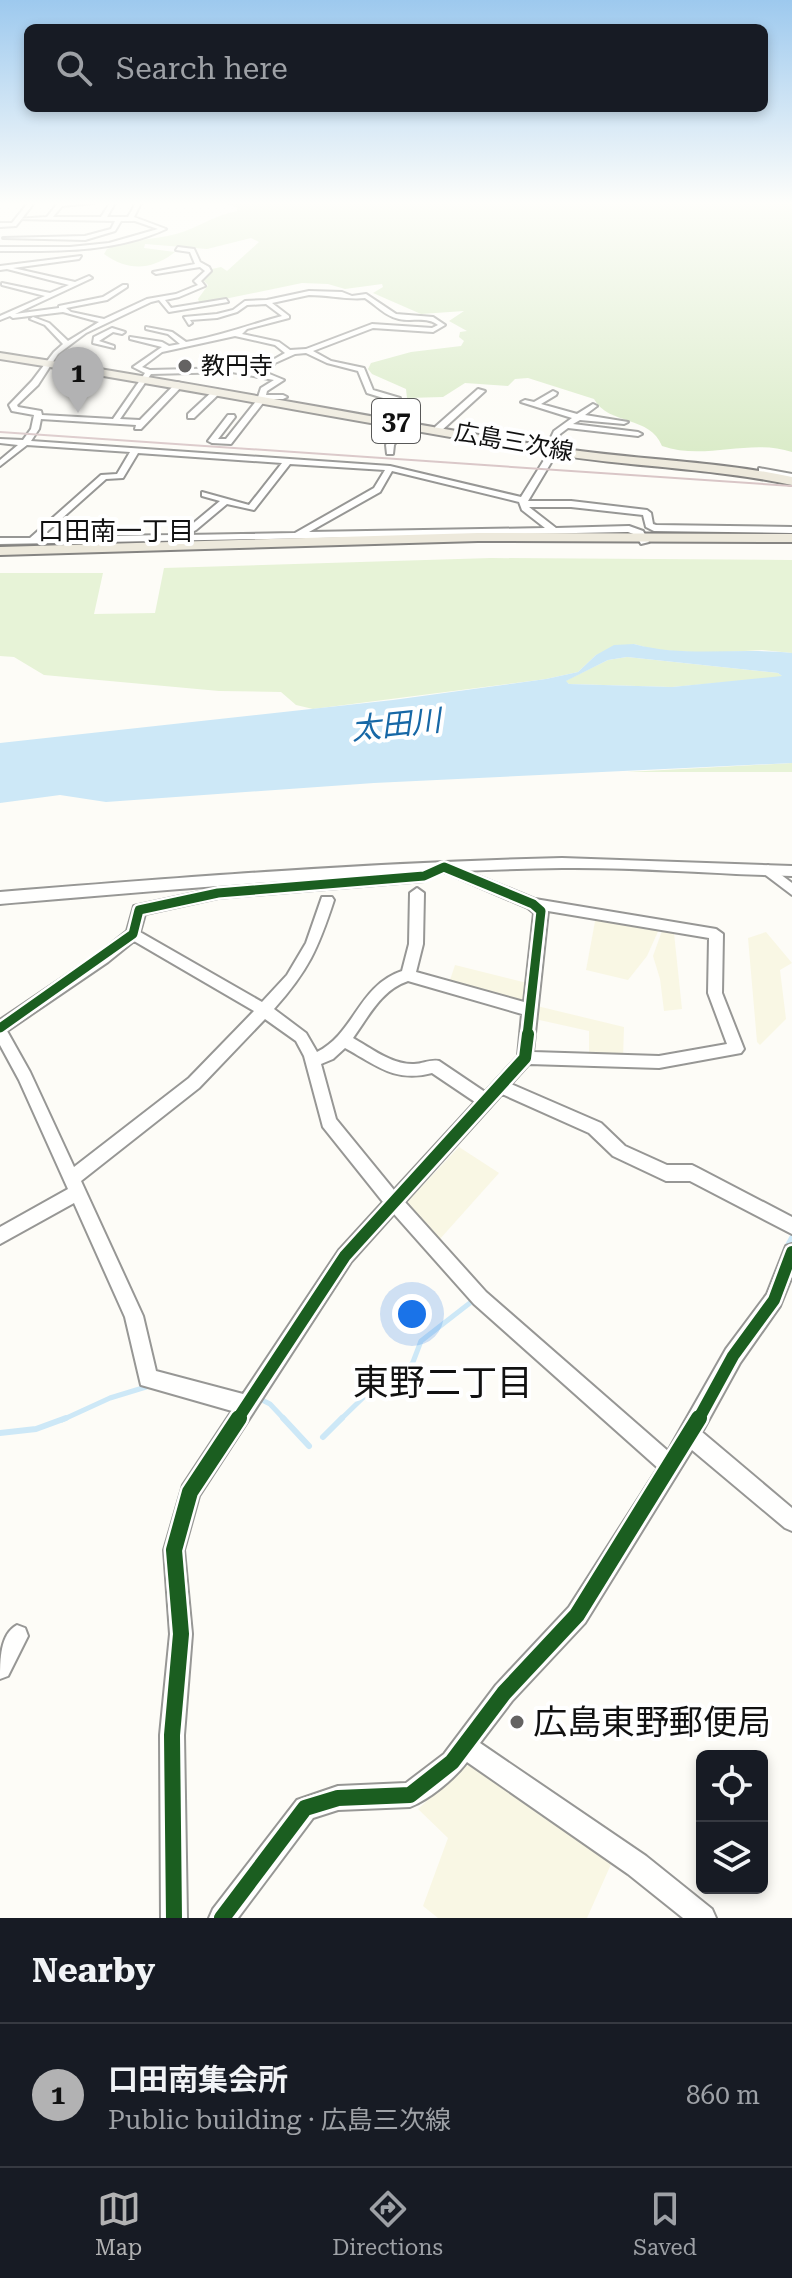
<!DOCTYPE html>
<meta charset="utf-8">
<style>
body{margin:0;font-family:"Roboto Serif","Noto Sans JP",serif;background:#20242c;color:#f1f3f6}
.controls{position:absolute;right:24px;bottom:24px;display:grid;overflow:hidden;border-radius:12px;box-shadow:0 4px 12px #0003}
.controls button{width:72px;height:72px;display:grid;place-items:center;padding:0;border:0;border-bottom:2px solid #363941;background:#171b24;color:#f1f3f6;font:40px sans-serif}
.you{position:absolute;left:412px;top:1314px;width:28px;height:28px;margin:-20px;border:6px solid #fff;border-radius:50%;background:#1a73e8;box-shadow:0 0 0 12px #1a73e833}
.badge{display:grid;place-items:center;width:52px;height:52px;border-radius:50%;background:#b2b2b3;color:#111;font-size:26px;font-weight:700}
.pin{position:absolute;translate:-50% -66px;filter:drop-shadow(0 2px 4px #0008)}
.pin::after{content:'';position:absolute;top:42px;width:28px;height:24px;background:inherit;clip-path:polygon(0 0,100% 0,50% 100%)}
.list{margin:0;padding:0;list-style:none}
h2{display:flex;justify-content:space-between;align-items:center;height:104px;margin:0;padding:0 32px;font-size:34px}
h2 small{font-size:26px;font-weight:400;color:#9ea1a6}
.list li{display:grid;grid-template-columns:52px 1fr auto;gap:24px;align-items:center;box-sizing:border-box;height:144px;padding:0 32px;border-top:2px solid #363941}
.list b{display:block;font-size:30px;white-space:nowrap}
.list p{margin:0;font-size:26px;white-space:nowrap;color:#9ea1a6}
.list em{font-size:26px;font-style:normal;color:#9ea1a6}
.icon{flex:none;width:44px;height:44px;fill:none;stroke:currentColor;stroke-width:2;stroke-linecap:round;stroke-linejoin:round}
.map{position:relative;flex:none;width:792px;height:1918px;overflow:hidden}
.search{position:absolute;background:#171b24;box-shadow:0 4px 12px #0003;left:24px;right:24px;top:24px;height:88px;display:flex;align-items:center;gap:20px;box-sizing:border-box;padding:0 28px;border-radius:12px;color:#9ea1a6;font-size:30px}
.sheet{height:248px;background:#171b24}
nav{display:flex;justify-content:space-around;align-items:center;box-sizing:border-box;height:112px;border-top:2px solid #363941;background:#171b24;font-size:22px;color:#9ea1a6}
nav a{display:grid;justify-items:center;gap:4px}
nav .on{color:#b2b2b3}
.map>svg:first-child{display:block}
.farmland{fill:#f9f7e4}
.green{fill:#e7f3d7}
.forest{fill:#d8eac5}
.water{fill:#cde8f7;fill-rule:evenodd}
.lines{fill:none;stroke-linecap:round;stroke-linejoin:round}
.stream-far1{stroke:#cde8f7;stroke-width:5}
.stream{stroke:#cde8f7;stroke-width:6}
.minor-casing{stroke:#979795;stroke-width:4}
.tertiary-casing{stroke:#979795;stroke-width:4}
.primary-casing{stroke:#858482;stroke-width:4}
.minor{fill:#fffffe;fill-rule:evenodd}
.tertiary{fill:#fffffe;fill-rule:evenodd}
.primary{fill:#ede9dc;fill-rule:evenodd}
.rail{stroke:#d9c6c7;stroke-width:2}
.cycleway-far2-casing{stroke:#fff;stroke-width:14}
.cycleway-far1-casing{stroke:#fff;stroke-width:17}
.cycleway-casing{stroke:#fff;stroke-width:21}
.cycleway-far2{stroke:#1b5e20;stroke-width:9}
.cycleway-far1{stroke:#1b5e20;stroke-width:12}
.cycleway{stroke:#1b5e20;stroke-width:16}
.poi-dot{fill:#646362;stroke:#fff;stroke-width:3}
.labels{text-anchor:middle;stroke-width:8;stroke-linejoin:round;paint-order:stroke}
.far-poi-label{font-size:24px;fill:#111;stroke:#fff;text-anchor:start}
.far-street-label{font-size:24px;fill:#111;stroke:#fff}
.shield{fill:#fff;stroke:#585858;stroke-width:2}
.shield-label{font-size:26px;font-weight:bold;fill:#111}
.far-neighbourhood-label{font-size:26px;fill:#111;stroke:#fff}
.water-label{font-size:30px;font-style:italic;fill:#1768a6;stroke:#fff}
.near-poi-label{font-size:34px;fill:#111;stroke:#fff;text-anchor:start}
.near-neighbourhood-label{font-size:36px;fill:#111;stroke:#fff}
</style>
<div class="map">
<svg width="792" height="1918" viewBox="0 0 792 1918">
<rect width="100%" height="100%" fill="#fdfcf7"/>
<g class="farmland">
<path d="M596,916L660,927L647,956L628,980L586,970Z"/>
<path d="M663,928L674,933L682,1009L664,1011L660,979L653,956Z"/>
<path d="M766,932L792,963L780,970L786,1019L760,1045L757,1042L748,938Z"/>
<path d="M455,965L527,983L525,1004L449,983Z"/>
<path d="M537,1006L624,1027L623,1059L589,1058V1031L535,1019Z"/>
<path d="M459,1147L499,1173L439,1240L409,1209L408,1201Z"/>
<path d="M476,1765L534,1811L612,1862L587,1918H438L423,1906L448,1838L418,1809L465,1766Z"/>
</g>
<g class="green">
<path d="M491,558L792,560V653L762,650L709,653L656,650L634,644L596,655L578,672L546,679L313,709L296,705L281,692L219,691L44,675L14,657L0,656V573H103L94,614L155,613L164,568Z"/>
<path d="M627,657L778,673L784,677L672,687L569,684L565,681L608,660Z"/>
<path d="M792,763V772H627Z"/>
</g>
<path class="forest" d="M226,203H792V452C749,438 705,461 662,446C650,415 609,426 594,399L528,378L515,379L508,386L465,383L443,397L407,398L406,389L372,374L368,369L371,363L411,352L461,346L464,341L459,337L460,332L467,331L449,321L464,311L421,314L373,293L383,287L382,284L345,289L328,284L302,283L200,304L198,299L208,285L203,280L212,269L221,267L227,271L259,242L251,238L207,249L145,244L144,248L175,252C152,270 129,272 104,254L107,249C129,239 153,240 176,234C198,228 214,215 237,211V208Z"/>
<path class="water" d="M634,644C686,658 739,647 792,653V763L374,783L106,802L60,795L0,803V743L393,700L546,679L578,672L596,655L614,645ZM627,657L778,673L782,676L672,687L569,684L566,681L608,660Z"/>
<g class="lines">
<g class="stream-far1">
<path d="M785,1250L792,1237"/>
<path d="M260,1399L270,1404L285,1420"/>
<path d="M62,1420L110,1398L146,1387"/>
<path d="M340,1420L372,1389L402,1375L413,1362L421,1341L475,1299"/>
</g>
<g class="stream">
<path d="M283,1418L309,1446"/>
<path d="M0,1433L36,1429L66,1418"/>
<path d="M323,1437L342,1418"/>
</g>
<g class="minor-casing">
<g id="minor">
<path d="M58,203H94L62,206L53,217H101L110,203H115L107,217H128L136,203H141L134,217L166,229C114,253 56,251 0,251V247H70L109,243L158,229L135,221H121L115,231L85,240L3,238L85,236L111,229L115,221L16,219L47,217Z"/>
<path d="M178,247L194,249L200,262L209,267L211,271L201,281L205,286L179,297L165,300L171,308L226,299L228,302L169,312L159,300L151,302L86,333L58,354L38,385L17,405L18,407L41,411L42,415L113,419L145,373L133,367L162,347L130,339V337L162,342L169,346L180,344L168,334L146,329V327L172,332L186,342C220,336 249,325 282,316L266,304L247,305L237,312L217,318L190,320L192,323L189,325L184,317L217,314L233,310L245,301L267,300L309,291L342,292L352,296L366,294L396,314L433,317L445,325L433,332L373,328L313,351L331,361L364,368L373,390L400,398L403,421L408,423L394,445L393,454H387L386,445L399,424L395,422L393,401L367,393L358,371L327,363L306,353L295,354L275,363L267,373L284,380L267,391L266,395H283L287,397L283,399H266L231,444L212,443L208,441L228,415H234L235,417L218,439H226L257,400L261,388L274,380L232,372L151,374L120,419L140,420L177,382L184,384L141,429H135L136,425L41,419L39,429L31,441L390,466L521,497L549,452L545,450L554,431L572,418L521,402L525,400L534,402L553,391L557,393L556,395L541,404L577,414L593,404L597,406L585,415L628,422L624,424L580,420L573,424L638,432L642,434L638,436L568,428L560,434L554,449L558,451L528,501H571L647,510L651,513L653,524L656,525L792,527V533L654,531L646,527L643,515L571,507H529L556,528L629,526L643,531L649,542L641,544L636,535L628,532L0,544V538H30L101,475L117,474L130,452L27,445L0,466V460L18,445L0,443V439L23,440L31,429L34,415L12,411L9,405L32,381L54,352L63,344L45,325L30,319L33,317L49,323L68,341L99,322L63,312L13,318L10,316L0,320V316L45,296L2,285V283L50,293L69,285L7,269L0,270V266L81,256L79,259L13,268L75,282L89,276L92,278L15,314L59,308V306L103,297L123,285H127V287L107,300L66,308L71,312L104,319L147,299L176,294L198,285L194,281L205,271L200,267L156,274L153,272L195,264L190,252L176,250ZM309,295C328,295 348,300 365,298C376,305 385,316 399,319C413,322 426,316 438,325L432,328L372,324L306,349L290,350L279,342L242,334L247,329L289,318V316L272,303ZM235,336L275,345L285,353L271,361L261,372L232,368L150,370L142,367L162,352ZM138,453L282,463L249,505L202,492V496L220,501L190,526L172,535L41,537L106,479L123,478ZM290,464L385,470L374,488L295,533L186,535L196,530L227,504L254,510ZM392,471L519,502L522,510L545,528L309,532L380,492Z"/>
<path d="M112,328L125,332L122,334L113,332L99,341L114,346V348L93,343L94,337Z"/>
<path d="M215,389L222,391L194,418H188V414Z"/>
<path d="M478,389L485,391L441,431H435V427Z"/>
<path d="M759,468L792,474V480L759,472Z"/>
<path d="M444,862L535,899L716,929L723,934L722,993L744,1049L741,1053L659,1068L529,1064L511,1084L601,1123L625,1146L667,1165H692L698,1168L792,1217V1234L690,1181H666L613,1156L589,1133L502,1094L405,1202L486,1292L668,1451L726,1349L767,1294L786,1246L792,1244V1276L780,1306L740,1363L702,1432L792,1508V1531L785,1528L692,1450L585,1623L512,1701L480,1743L646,1856L712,1909L716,1918H683L628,1874L467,1762C454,1779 430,1799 410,1807L338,1810L313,1818L238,1918H209L213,1909L297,1800L338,1786L406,1783L444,1754L496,1685L569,1607L658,1468L474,1304L394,1214L351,1262L199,1496L184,1550L192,1634L184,1735L187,1918H161L160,1735L170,1634L164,1550L183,1485L232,1411L141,1385L125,1317L74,1203L0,1244V1227L68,1189L19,1080L0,1045V1020L98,954L127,931L134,906L218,888L422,871ZM444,872L528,908L534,913L524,1002L416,972L423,944L424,893L417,888L410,893L409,944L402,971C358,986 355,1033 317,1052L306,1033L274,1009C308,971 318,949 334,900L332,897H322L306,943L287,975L262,1002L140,932L145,914L218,898L424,881ZM548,911L709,938L708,993L727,1044L659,1056L533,1052ZM134,941L254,1011L189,1078L74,1167L30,1072L7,1031L108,962ZM408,981L522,1014L518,1056L485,1092L439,1061C430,1059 423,1064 414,1064C392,1065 371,1048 353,1038C369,1016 381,990 408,981ZM265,1019L296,1041L304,1056L323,1127L383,1202L339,1250L243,1394L156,1371L143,1316L81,1181L199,1088ZM345,1048C376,1065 395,1083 432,1073L475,1102L394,1190L336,1119L321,1064L333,1059Z"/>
<path d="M768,865L792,883V895L763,873L762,870Z"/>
<path d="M17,1625L25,1628L28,1636L8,1676L0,1679C0,1660 0,1634 17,1625Z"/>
</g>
</g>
<g class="tertiary-casing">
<g id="tertiary">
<path d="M28,203H34L16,226L0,227V223H12Z"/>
<path d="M562,858L792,866V876C715,874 639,867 562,868C374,871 187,888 0,904V892C187,877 374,862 562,858Z"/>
</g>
</g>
<g class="primary-casing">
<g id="primary">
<path d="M0,353C184,381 367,417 551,447C631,460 713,460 792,477V485C713,468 631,467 551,454C367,424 184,388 0,359Z"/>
<path d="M478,533L792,534V542L478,541L0,555V547Z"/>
</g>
</g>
<use href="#minor" class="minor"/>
<use href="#tertiary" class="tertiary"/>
<use href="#primary" class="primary"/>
<path class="rail" d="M0,432L792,486"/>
<g class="cycleway-far2-casing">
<path id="cycleway-far2" d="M0,1028L133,934L139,910L218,893L424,876L444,867L533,904L541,911L527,1036"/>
</g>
<g class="cycleway-far1-casing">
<g id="cycleway-far1">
<path d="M237,1420L345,1256L525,1058L528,1034"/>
<path d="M698,1420L733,1356L774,1300L792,1252"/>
</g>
</g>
<g class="cycleway-casing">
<g id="cycleway">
<path d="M174,1918L172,1735L181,1634L174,1550L190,1492L239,1418"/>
<path d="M222,1918L305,1808L338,1798L410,1795L452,1762L504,1693L577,1615L699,1418"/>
</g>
</g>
<use href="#cycleway-far2" class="cycleway-far2"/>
<use href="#cycleway-far1" class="cycleway-far1"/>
<use href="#cycleway" class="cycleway"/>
</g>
<linearGradient id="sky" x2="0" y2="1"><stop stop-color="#9dc9ee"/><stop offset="0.43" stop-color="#fefefb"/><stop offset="1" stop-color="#fefefb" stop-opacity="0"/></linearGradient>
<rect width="792" height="472" fill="url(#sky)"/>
<g class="poi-dot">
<circle cx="185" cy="366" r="8"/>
<circle cx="517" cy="1722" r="8"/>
</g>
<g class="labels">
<g class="far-poi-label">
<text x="201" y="374">教円寺</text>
</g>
<g class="far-street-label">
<text transform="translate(514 442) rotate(10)" y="8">広島三次線</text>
</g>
<rect class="shield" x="372" y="399" width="48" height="44" rx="6"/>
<g class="shield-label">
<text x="396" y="430">37</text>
</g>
<g class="far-neighbourhood-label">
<text x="116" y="540">口田南一丁目</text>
</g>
<g class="water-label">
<text transform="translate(396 725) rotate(-6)" y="10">太田川</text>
</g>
<g class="near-poi-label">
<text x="533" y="1734">広島東野郵便局</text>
</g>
<g class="near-neighbourhood-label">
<text x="443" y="1395">東野二丁目</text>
</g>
</g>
</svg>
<div class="controls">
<button><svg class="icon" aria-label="locate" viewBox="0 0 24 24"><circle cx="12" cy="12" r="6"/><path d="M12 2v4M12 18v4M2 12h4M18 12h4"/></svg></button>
<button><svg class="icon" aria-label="layers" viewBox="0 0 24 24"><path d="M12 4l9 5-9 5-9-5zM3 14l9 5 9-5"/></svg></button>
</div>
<div class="you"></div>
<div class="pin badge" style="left:78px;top:413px">1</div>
<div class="search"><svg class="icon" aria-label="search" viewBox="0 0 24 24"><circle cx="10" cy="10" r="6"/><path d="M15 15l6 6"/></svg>Search here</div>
</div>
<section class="sheet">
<h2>Nearby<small></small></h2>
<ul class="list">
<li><span class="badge">1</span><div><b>口田南集会所</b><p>Public building · 広島三次線</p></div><em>860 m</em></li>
</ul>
</section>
<nav>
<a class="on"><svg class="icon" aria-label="map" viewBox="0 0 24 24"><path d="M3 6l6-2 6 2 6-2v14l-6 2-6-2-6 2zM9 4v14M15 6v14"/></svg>Map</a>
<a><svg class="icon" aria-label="directions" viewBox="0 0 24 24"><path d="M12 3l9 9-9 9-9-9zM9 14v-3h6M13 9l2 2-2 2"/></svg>Directions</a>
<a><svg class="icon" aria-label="saved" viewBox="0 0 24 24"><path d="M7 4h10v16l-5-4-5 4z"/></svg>Saved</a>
</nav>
